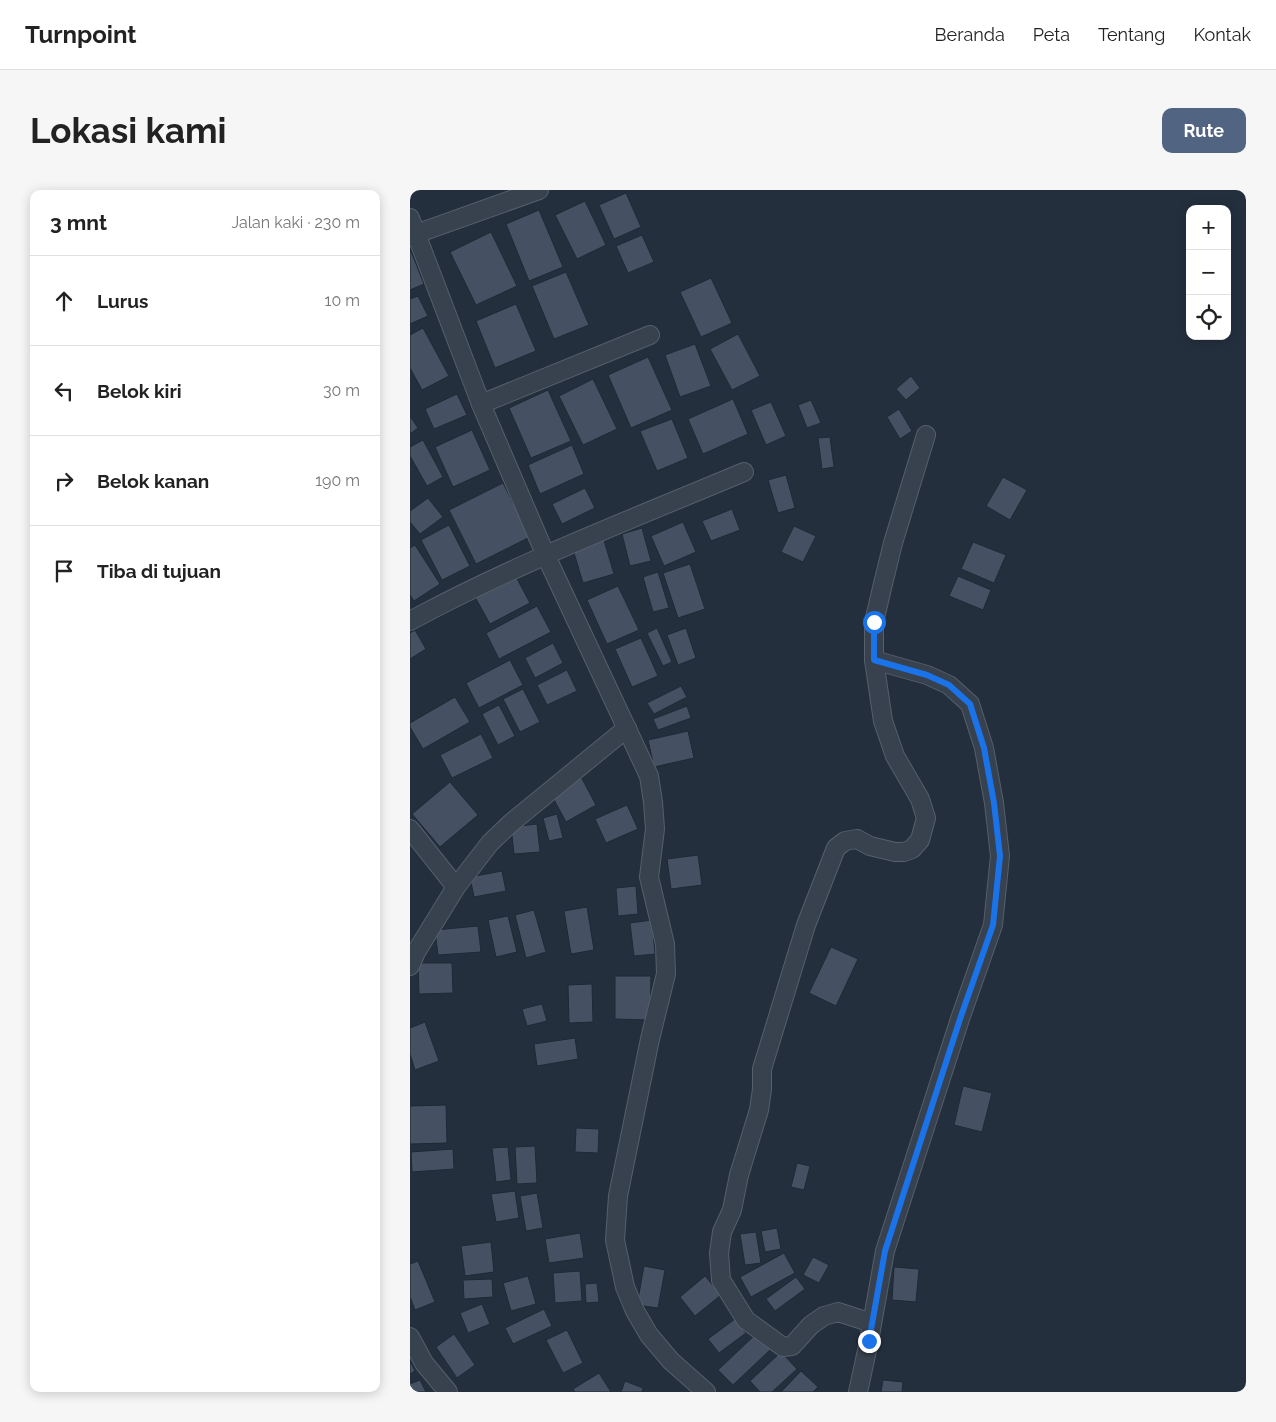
<!DOCTYPE html>
<html lang="id">
<meta charset="utf-8">
<style>
body{margin:0;font-family:Raleway,sans-serif;background:#f6f6f6;color:#222}
.controls{position:absolute;right:15px;top:15px;display:grid;overflow:hidden;border-radius:10px;box-shadow:0 2px 12px #0003}
.controls button{width:45px;height:45px;display:grid;place-items:center;padding:0;border:0;border-bottom:1px solid #e0e0e0;background:#fff;color:#222;font:25px sans-serif}
.stop{position:absolute;width:15px;height:15px;margin:-11px;border:4px solid #1a73e8;border-radius:50%;background:#fff}
.stop.end{background:#1a73e8;border-color:#fff;box-shadow:0 1px 5px #0008}
.list{margin:0;padding:0;list-style:none}
h2{display:flex;justify-content:space-between;align-items:center;height:65px;margin:0;padding:0 20px;font-size:21px}
h2 small{font-size:16px;font-weight:400;color:#767676}
.list li{display:grid;grid-template-columns:32px 1fr auto;gap:15px;align-items:center;box-sizing:border-box;height:90px;padding:0 20px;border-top:1px solid #e0e0e0}
.list b{display:block;font-size:19px;white-space:nowrap}
.list em{font-size:16px;font-style:normal;color:#767676}
.icon{flex:none;width:28px;height:28px;fill:none;stroke:currentColor;stroke-width:2;stroke-linecap:round;stroke-linejoin:round}
.map{position:relative;flex:none;width:836px;height:1202px;overflow:hidden;border-radius:10px}
header{display:flex;align-items:center;gap:30px;box-sizing:border-box;height:70px;padding:0 25px;background:#fff;border-bottom:1px solid #e0e0e0}
header strong{font-size:24px}
nav{display:flex;gap:28px;margin-inline-start:auto;font-size:18px}
.intro{display:flex;align-items:center;justify-content:space-between;box-sizing:border-box;height:120px;padding:0 30px}
h1{margin:0;font-size:35px}
.button{padding:12px 22px;border-radius:10px;background:#516482;color:#fff;font-size:18px;font-weight:700}
main{display:flex;gap:30px;padding:0 30px}
aside{flex:1;background:#fff;border-radius:10px;box-shadow:0 2px 12px #0003}
.map>svg:first-child{display:block}
.building{fill:#455162;stroke:#1f2835}
.lines{fill:none;stroke-linecap:round;stroke-linejoin:round}
.minor-casing{stroke:#565f6c;stroke-width:20}
.minor{stroke:#38414e;stroke-width:18}
.route{stroke:#1a73e8;stroke-width:6}
</style>
<header>
<strong>Turnpoint</strong>
<nav><a>Beranda</a><a>Peta</a><a>Tentang</a><a>Kontak</a></nav>
</header>
<div class="intro"><h1>Lokasi kami</h1><a class="button">Rute</a></div>
<main>
<aside>
<h2>3 mnt<small>Jalan kaki · 230 m</small></h2>
<ul class="list">
<li><svg class="icon" aria-label="ahead" viewBox="0 0 24 24"><path d="M12 20V5M6 11l6-6 6 6"/></svg><div><b>Lurus</b></div><em>10 m</em></li>
<li><svg class="icon" aria-label="left" viewBox="0 0 24 24"><path d="M17 20v-9H6M10 6l-5 5 5 5"/></svg><div><b>Belok kiri</b></div><em>30 m</em></li>
<li><svg class="icon" aria-label="right" viewBox="0 0 24 24"><path d="M7 20v-9h11M14 6l5 5-5 5"/></svg><div><b>Belok kanan</b></div><em>190 m</em></li>
<li><svg class="icon" aria-label="arrive" viewBox="0 0 24 24"><path d="M6 21V4h12l-3 4 3 4H6"/></svg><div><b>Tiba di tujuan</b></div></li>
</ul>
</aside>
<div class="map">
<svg width="836" height="1202" viewBox="0 0 836 1202">
<rect width="100%" height="100%" fill="#242f3e"/>
<g class="building">
<path d="M216,3L231,37L204,49L189,15Z"/>
<path d="M175,11L196,55L167,69L145,25Z"/>
<path d="M129,20L153,77L119,91L96,34Z"/>
<path d="M81,42L107,96L66,115L40,62Z"/>
<path d="M232,45L244,72L218,83L206,56Z"/>
<path d="M0,59L14,94L0,100Z"/>
<path d="M156,82L179,135L144,149L122,96Z"/>
<path d="M301,88L322,133L291,147L270,102Z"/>
<path d="M8,106L18,126L0,134V109Z"/>
<path d="M106,114L126,161L85,178L66,131Z"/>
<path d="M13,138L39,186L12,200L0,178V145Z"/>
<path d="M328,144L350,186L322,200L300,159Z"/>
<path d="M285,154L301,196L270,207L255,165Z"/>
<path d="M238,167L262,220L221,238L198,185Z"/>
<path d="M501,186L510,198L496,210L486,199Z"/>
<path d="M183,189L207,239L173,255L149,206Z"/>
<path d="M138,200L161,251L121,268L99,218Z"/>
<path d="M47,204L57,225L24,239L15,219Z"/>
<path d="M323,209L338,244L293,264L278,229Z"/>
<path d="M401,210L411,233L397,238L388,215Z"/>
<path d="M361,212L376,246L356,255L341,220Z"/>
<path d="M489,219L502,241L490,249L477,227Z"/>
<path d="M0,226L8,238L0,244Z"/>
<path d="M262,229L278,268L247,281L230,241Z"/>
<path d="M62,240L80,280L43,297L25,257Z"/>
<path d="M420,247L424,277L412,279L408,248Z"/>
<path d="M13,250L33,287L17,296L0,266V257Z"/>
<path d="M162,255L174,284L130,304L118,275Z"/>
<path d="M376,285L385,318L368,323L358,290Z"/>
<path d="M593,287L617,300L600,330L576,316Z"/>
<path d="M93,293L120,347L66,374L39,320Z"/>
<path d="M175,298L185,318L152,334L142,314Z"/>
<path d="M18,308L33,327L10,344L0,332V321Z"/>
<path d="M322,319L330,340L301,351L292,331Z"/>
<path d="M273,332L286,362L254,376L241,346Z"/>
<path d="M39,335L60,376L32,390L11,350Z"/>
<path d="M384,336L406,346L393,372L371,362Z"/>
<path d="M232,338L241,371L220,376L212,344Z"/>
<path d="M193,347L204,384L173,393L162,356Z"/>
<path d="M563,352L596,365L584,393L551,379Z"/>
<path d="M5,355L30,394L4,411L0,405V358Z"/>
<path d="M280,374L295,419L268,428L253,383Z"/>
<path d="M248,382L259,418L243,422L233,387Z"/>
<path d="M105,385L120,413L80,434L65,407Z"/>
<path d="M548,386L581,400L573,420L539,406Z"/>
<path d="M208,396L229,440L197,454L177,410Z"/>
<path d="M127,416L141,442L89,469L76,443Z"/>
<path d="M247,438L262,472L253,476L237,443Z"/>
<path d="M276,438L286,468L268,475L257,445Z"/>
<path d="M5,440L16,459L0,469V443Z"/>
<path d="M231,448L248,486L222,497L205,459Z"/>
<path d="M143,453L153,473L125,488L115,468Z"/>
<path d="M100,470L113,495L69,518L56,493Z"/>
<path d="M157,480L167,501L137,515L127,495Z"/>
<path d="M271,496L277,507L244,524L237,513Z"/>
<path d="M113,499L130,532L110,542L93,509Z"/>
<path d="M45,507L60,532L13,559L0,537V533Z"/>
<path d="M89,515L105,546L88,555L72,524Z"/>
<path d="M277,516L281,528L248,540L243,529Z"/>
<path d="M278,541L284,568L244,577L238,550Z"/>
<path d="M71,544L83,568L42,588L30,565Z"/>
<path d="M171,587L186,615L156,632L141,604Z"/>
<path d="M40,592L68,625L30,657L2,624Z"/>
<path d="M217,615L228,639L196,653L185,629Z"/>
<path d="M147,624L153,648L139,651L133,628Z"/>
<path d="M127,634L130,662L104,664L101,637Z"/>
<path d="M288,665L292,695L261,699L257,669Z"/>
<path d="M92,681L96,701L64,707L60,687Z"/>
<path d="M226,696L228,724L208,726L206,698Z"/>
<path d="M177,717L184,760L161,764L154,721Z"/>
<path d="M124,720L136,762L116,768L105,725Z"/>
<path d="M98,726L107,762L86,767L78,730Z"/>
<path d="M242,730L245,764L224,766L220,733Z"/>
<path d="M68,736L71,762L28,765L25,740Z"/>
<path d="M421,757L448,769L426,816L399,803Z"/>
<path d="M8,773H42L43,803L9,804Z"/>
<path d="M205,786H241L240,830L205,829Z"/>
<path d="M182,794L183,832L159,833L158,795Z"/>
<path d="M132,814L137,831L117,836L112,819Z"/>
<path d="M15,832L29,871L5,880L0,864V838Z"/>
<path d="M165,848L168,869L127,876L124,854Z"/>
<path d="M553,896L582,903L572,942L544,935Z"/>
<path d="M36,915L37,953L0,954V916Z"/>
<path d="M166,938L189,939L188,963L165,962Z"/>
<path d="M125,956L127,993L107,994L105,957Z"/>
<path d="M98,957L101,990L86,992L82,958Z"/>
<path d="M43,959L44,979L2,982L1,962Z"/>
<path d="M387,973L400,976L394,1000L381,997Z"/>
<path d="M105,1001L109,1028L86,1032L81,1004Z"/>
<path d="M127,1003L133,1038L116,1041L110,1006Z"/>
<path d="M367,1038L371,1059L355,1062L351,1041Z"/>
<path d="M346,1042L351,1073L335,1075L330,1044Z"/>
<path d="M170,1043L174,1068L139,1073L135,1049Z"/>
<path d="M81,1052L84,1082L55,1086L51,1056Z"/>
<path d="M374,1063L385,1083L341,1107L330,1087Z"/>
<path d="M403,1067L419,1075L409,1093L393,1085Z"/>
<path d="M8,1071L25,1112L5,1120L0,1107V1074Z"/>
<path d="M234,1076L255,1080L248,1118L227,1115Z"/>
<path d="M484,1077L509,1079L506,1112L482,1110Z"/>
<path d="M170,1081L172,1111L145,1113L143,1083Z"/>
<path d="M118,1086L126,1114L101,1121L93,1093Z"/>
<path d="M295,1086L311,1105L285,1126L270,1107Z"/>
<path d="M386,1087L395,1099L365,1121L356,1109Z"/>
<path d="M82,1089L83,1107L54,1109L53,1090Z"/>
<path d="M187,1093L189,1112L176,1113L175,1094Z"/>
<path d="M72,1114L80,1134L58,1143L50,1123Z"/>
<path d="M134,1119L142,1136L103,1154L95,1138Z"/>
<path d="M325,1129L336,1143L309,1163L298,1149Z"/>
<path d="M157,1140L173,1173L153,1183L136,1150Z"/>
<path d="M44,1144L65,1175L47,1188L26,1157Z"/>
<path d="M346,1144L361,1159L323,1195L308,1180Z"/>
<path d="M371,1162L387,1179L362,1202H350L340,1191Z"/>
<path d="M0,1171L5,1181L0,1184Z"/>
<path d="M391,1181L408,1197L403,1202H371Z"/>
<path d="M189,1183L201,1202H165L163,1199Z"/>
<path d="M10,1190L16,1202H0V1194Z"/>
<path d="M473,1190L493,1192L492,1202H471Z"/>
<path d="M215,1191L233,1198L232,1202H211Z"/>
</g>
<g class="lines">
<g class="minor-casing">
<g id="minor">
<path d="M0,28L71,214L136,366L239,586L243,612L245,639L239,687L255,754L256,784L240,849L208,1006L205,1050L215,1097L225,1121L239,1145L261,1171L296,1202"/>
<path d="M0,46L129,0"/>
<path d="M71,214L240,145"/>
<path d="M0,431C107,373 222,329 334,282"/>
<path d="M0,639L46,697"/>
<path d="M0,776L6,762L46,697L80,653L101,633L217,538"/>
<path d="M462,1133L428,1122L414,1126L401,1135L382,1156L373,1157L336,1130L311,1090L309,1063L312,1042L322,1020L329,985L349,920L352,899V879L396,735L426,658L435,651L447,649L460,656L485,662H494L502,659L510,650L516,628L510,609L485,566L473,531L464,470V432L472,398L483,353L516,245"/>
<path d="M0,1147L14,1173L38,1202"/>
<path d="M448,1202L459,1151L475,1061L551,826L583,735L590,666L584,613L574,558L560,514L539,495L517,485L464,470"/>
</g>
</g>
<use href="#minor" class="minor"/>
</g>
<g class="lines">
<path class="route" d="M459,1151L475,1061L551,826L583,735L590,666L584,613L574,558L560,514L539,495L517,485L464,470V432"/>
</g>
</svg>
<div class="controls">
<button>+</button>
<button>−</button>
<button><svg class="icon" aria-label="locate" viewBox="0 0 24 24"><circle cx="12" cy="12" r="6"/><path d="M12 2v4M12 18v4M2 12h4M18 12h4"/></svg></button>
</div>
<div class="stop" style="left:464px;top:432px"></div>
<div class="stop end" style="left:459px;top:1151px"></div>
</div>
</main>
